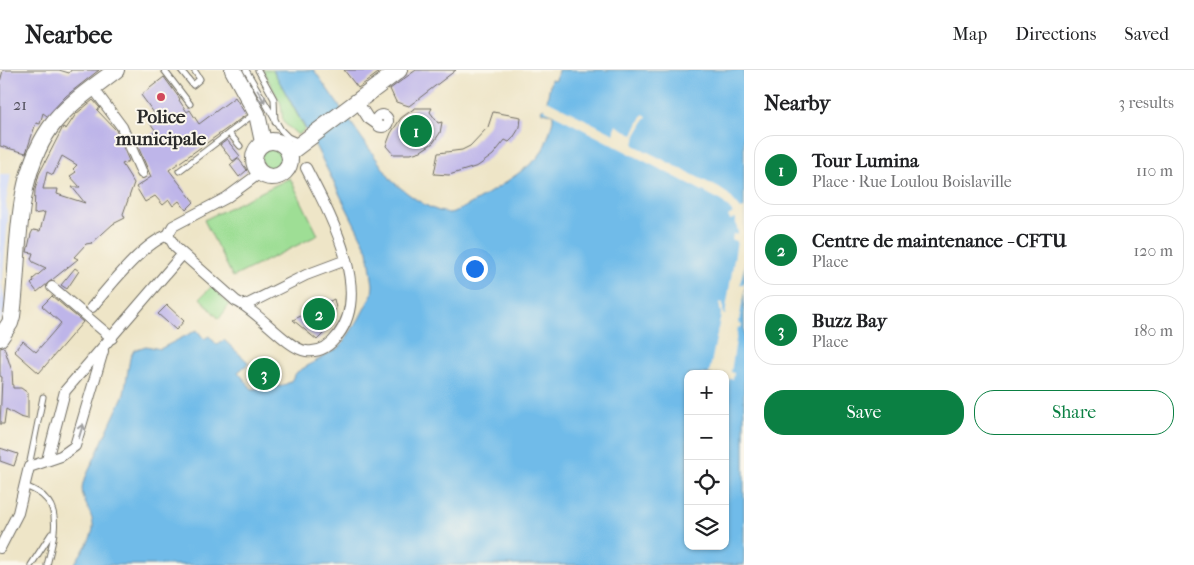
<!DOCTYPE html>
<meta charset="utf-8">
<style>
body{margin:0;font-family:"IM FELL French Canon",serif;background:#f2f2f2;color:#202124}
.controls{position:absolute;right:15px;bottom:15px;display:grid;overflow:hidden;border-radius:10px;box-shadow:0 1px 4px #0004}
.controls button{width:45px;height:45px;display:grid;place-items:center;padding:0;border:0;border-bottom:1px solid #e0e0e0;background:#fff;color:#202124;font:25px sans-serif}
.you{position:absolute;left:474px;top:198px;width:18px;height:18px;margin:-12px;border:4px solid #fff;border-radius:50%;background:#1a73e8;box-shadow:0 0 0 8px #1a73e833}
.badge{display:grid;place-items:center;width:32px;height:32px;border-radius:50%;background:#0b8043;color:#fff;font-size:16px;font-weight:700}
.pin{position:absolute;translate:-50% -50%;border:2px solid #fff;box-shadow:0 1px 5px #0006}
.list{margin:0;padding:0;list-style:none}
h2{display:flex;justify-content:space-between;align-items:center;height:65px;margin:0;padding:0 20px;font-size:21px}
h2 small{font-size:16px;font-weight:400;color:#757577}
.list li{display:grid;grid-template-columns:32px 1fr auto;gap:15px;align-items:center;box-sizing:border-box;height:70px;margin:0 10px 10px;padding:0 10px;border:1px solid #e0e0e0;border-radius:20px}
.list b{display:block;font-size:19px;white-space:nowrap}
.list p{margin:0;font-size:16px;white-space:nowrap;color:#757577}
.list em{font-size:16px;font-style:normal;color:#757577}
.actions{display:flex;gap:10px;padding:15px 20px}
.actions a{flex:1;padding:11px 0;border:1px solid #0b8043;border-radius:20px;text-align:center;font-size:18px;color:#0b8043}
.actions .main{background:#0b8043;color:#fff}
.icon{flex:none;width:28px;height:28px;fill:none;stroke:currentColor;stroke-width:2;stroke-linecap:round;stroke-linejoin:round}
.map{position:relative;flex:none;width:744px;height:495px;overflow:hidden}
header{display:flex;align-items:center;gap:30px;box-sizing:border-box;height:70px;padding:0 25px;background:#fff;border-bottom:1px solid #e0e0e0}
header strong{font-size:24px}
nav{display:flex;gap:28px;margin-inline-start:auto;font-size:18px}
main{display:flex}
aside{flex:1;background:#fff}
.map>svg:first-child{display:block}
.built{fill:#d0daf9}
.green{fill:#9ede95;stroke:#648460}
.water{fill:#70bbe9;stroke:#4e738a;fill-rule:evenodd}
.pier{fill:#eee5c7}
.building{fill:#beb5e9;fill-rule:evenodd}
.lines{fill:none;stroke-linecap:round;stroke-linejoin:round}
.lane-casing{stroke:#6f6c62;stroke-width:7}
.street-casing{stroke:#6f6c62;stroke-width:12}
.primary-casing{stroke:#6f6c62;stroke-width:18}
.lane{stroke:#fff;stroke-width:5}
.street{stroke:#fff;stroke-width:10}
.primary{stroke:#fff;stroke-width:16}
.oneway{stroke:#a0a0a0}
.poi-dot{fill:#d1495b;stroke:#fbf7ec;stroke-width:2}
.labels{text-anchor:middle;stroke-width:4;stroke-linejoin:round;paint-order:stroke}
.number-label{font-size:16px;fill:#504e5a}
.poi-label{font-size:19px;font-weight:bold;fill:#2b2b2b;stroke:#fbf7ec}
</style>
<header>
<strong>Nearbee</strong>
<nav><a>Map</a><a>Directions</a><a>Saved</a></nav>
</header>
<main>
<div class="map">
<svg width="744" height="495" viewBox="0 0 744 495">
<rect width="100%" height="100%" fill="#fbf7ec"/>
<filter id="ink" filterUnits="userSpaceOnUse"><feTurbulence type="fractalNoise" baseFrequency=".02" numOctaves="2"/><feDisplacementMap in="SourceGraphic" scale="10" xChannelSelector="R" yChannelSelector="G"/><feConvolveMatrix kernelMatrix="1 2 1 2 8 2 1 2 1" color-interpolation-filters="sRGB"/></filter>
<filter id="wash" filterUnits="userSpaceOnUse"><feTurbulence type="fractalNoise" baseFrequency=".0096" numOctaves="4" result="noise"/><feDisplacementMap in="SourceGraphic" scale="20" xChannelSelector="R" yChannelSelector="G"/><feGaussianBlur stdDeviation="1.12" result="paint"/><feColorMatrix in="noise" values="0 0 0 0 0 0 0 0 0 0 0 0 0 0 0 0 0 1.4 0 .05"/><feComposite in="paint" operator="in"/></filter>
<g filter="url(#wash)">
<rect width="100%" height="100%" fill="#eee5c7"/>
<path class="built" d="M0,104H11L6,132L8,150L2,215L6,236L0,254Z"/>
<g class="green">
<path d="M263,0H273L305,59L298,65L283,52L281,34Z"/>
<circle cx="271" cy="88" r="10"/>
<path d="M290,108L318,165L233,207L204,150Z"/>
<path d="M212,216L229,235L219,249L200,228Z"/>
</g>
<path class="water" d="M273,0H314L392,111C407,123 428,141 449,143C462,143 531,97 539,86C546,76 550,61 553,50V44L542,42L541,40L546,36L551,9L556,10L558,0H744V495H74C79,485 89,474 92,463C98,446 78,431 83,413L124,324L130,288L134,280L146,276L160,279L197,260L204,269L209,266L217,275L224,270L249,293L238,302L252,319L282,316L290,312L297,302L340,277L359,249L372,224L373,215L368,181L317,79ZM688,304H725V476H688Z"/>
<path class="pier" d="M547,30L614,64L616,55L633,65L643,44L647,46L636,65L634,75L719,118L728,124L741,139L744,138V197L740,214H743L744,211V221L739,253L742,254L741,258L738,257L731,302L734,303L733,309H729L725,331V304H709L721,244L719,232L723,233V244L725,245L737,171L732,170L733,164L738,165V162L735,148L730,150L728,146L733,143L722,131L545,40L543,37Z"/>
<g id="blocks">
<g class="building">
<path d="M3,0H59L69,3L71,0H99L66,26L47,46L43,43L40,54L36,53L26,83L0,76V12Z"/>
<path d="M344,0H382L358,18Z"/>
<path d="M416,0H456L409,36L396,32L390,19Z"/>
<path d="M164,7L180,29L179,30L187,42L190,40L199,54L235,27L246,45L169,100L194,132L186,140L179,131L173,136L169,130L163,135L155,126L145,132L136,117L151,107L137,74L156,61L150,53L157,47L141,25Z"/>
<path d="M93,30L100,38L97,40L116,60L129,91L122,94L134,113L123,144L125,148L113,154L92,173L86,174L74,187L78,189L37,222L31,214L34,211L33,209L46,198L33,192L31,189L33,183L27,182L31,164L33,160L40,161L45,142L34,144L35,120L39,104L62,59L63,57L66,59L76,44ZM62,86L77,95L73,99L76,102L70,106L80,117H72L85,133L57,124L58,119H43L47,102L53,105Z"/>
<path d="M415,38H432L430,42L438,53L442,52L440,63L433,73L421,81L411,84H393L386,76L391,63L401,48Z"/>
<path d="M493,42L521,47L520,57L513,68L509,72L505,70L493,85L478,96L449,105L434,104L438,83L462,80L470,76L488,57Z"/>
<path d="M227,70L240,86L233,91L220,75Z"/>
<path d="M238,88L247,100L239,107L230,95Z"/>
<path d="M75,198L79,201L67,219L61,215Z"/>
<path d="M52,226L83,252L39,303L14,281L23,271L36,282L61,253L42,236Z"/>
<path d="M334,229L336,238L333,250L326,261L317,270L293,250Z"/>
<path d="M167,235L184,251L176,260L158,244Z"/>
<path d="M4,277L12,301L13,318H21L28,323V349L20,347L6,339L4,354H0L2,307L0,306V278Z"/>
<path d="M268,290L280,307L270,315L268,313L258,319L248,306Z"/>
<path d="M0,378L18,384L14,396L0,391Z"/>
</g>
</g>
</g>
<g filter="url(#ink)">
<use href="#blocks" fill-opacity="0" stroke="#6f6c62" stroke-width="1"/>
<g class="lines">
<g class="lane-casing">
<g id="lane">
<path d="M164,0L190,34"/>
<path d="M181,0L193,15L200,9L194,0"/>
<path d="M246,0L281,60L288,67L299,72"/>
<path d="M258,0L274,29L275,52"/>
<path d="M229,63L240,76"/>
<path d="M179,101L254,44"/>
<path d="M29,396L43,327"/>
<path d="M25,416C32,419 40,422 45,428C62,443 52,476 47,495"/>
<path d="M31,495L51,464"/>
</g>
</g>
<g class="street-casing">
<g id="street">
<path d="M93,18L122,57L142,103"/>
<path d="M357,31L368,48L378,55"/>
<circle cx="382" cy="51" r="6"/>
<path d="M260,103L226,128L173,156L168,165L175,177L236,231C257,240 288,279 306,281C320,283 330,276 338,265C373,220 328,141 306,98"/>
<path d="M52,217L112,268"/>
<path d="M246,235L306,205L346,190"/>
<path d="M92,237C109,217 143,173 168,165"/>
<path d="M47,390L65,321L182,185"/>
<path d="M0,478L18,443L29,397L61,386L75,376L103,281"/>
</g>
</g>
<g class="primary-casing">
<g id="primary">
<path d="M233,0L257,44L263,72"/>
<circle cx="272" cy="89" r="18"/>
<path d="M289,83L399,0"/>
<path d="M0,268L10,253L12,246C20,185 13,111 50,58C67,34 94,17 116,0"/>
</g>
</g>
<use href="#lane" class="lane"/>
<use href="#street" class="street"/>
<use href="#primary" class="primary"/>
</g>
<defs><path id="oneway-shaft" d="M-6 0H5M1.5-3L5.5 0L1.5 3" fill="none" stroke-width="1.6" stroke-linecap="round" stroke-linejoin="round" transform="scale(1.25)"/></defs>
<g class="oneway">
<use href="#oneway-shaft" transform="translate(261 26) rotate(60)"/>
<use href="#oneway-shaft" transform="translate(81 361) rotate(-73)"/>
</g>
</g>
<circle class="poi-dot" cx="161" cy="27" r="5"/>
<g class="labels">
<g class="number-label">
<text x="20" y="40">21</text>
</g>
<g class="poi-label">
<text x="161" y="53">Police<tspan x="161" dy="22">municipale</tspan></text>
</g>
</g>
</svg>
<div class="controls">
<button>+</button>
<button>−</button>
<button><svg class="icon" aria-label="locate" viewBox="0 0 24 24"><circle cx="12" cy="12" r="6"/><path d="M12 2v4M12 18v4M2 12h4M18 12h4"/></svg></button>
<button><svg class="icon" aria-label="layers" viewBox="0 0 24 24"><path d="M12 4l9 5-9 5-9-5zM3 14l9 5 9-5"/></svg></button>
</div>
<div class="you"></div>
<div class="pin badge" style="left:416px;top:61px">1</div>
<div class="pin badge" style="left:319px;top:244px">2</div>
<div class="pin badge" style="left:264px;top:304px">3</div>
</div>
<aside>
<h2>Nearby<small>3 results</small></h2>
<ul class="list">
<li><span class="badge">1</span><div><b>Tour Lumina</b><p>Place · Rue Loulou Boislaville</p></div><em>110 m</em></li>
<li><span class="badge">2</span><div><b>Centre de maintenance - CFTU</b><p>Place</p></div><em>120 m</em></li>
<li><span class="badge">3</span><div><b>Buzz Bay</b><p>Place</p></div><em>180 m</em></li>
</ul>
<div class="actions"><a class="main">Save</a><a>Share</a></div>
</aside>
</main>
